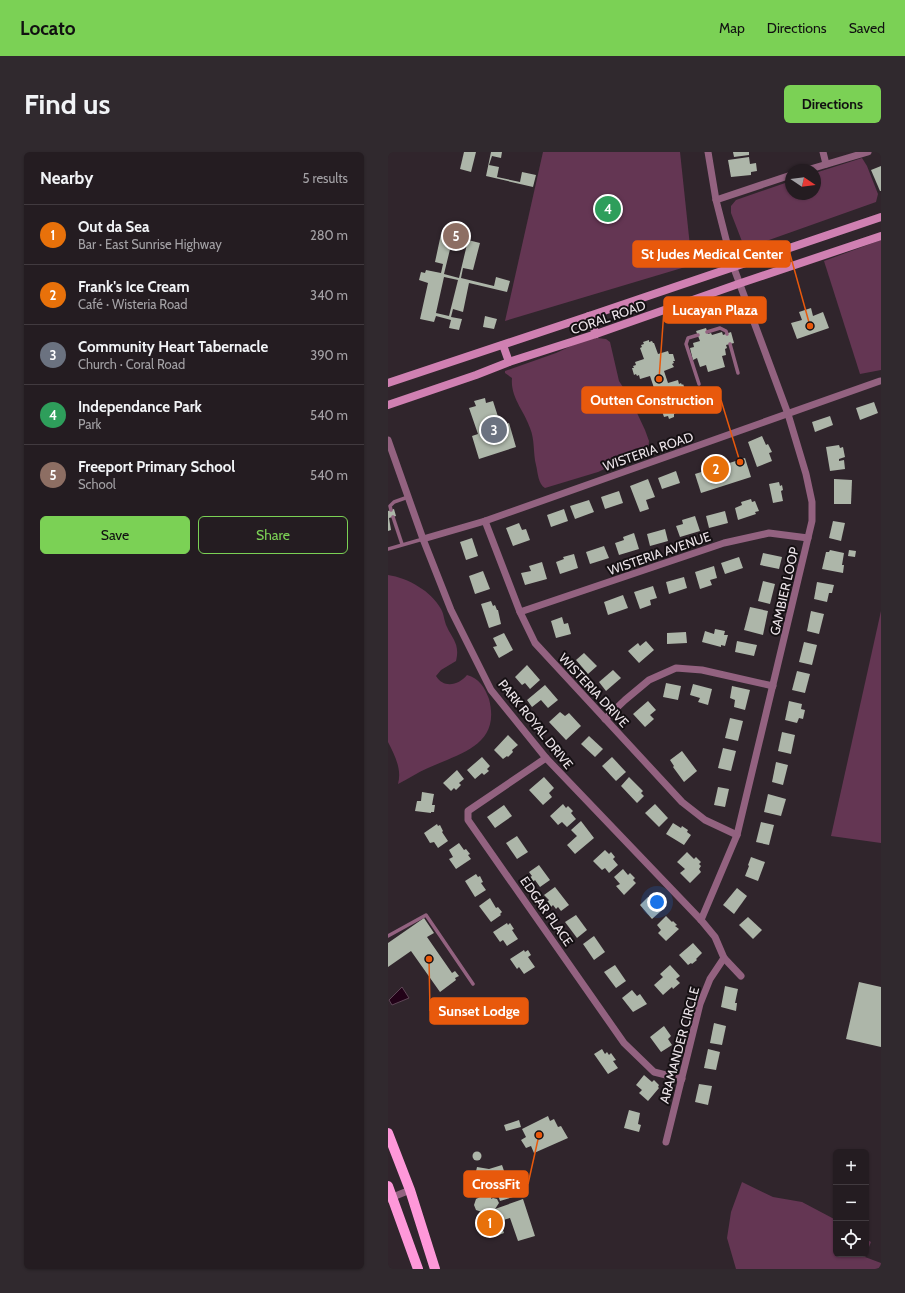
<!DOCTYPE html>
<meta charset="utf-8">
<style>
body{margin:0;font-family:Cabin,sans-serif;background:#30292e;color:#f1f3f6}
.controls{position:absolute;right:12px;bottom:12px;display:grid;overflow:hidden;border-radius:6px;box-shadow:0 1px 3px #0004}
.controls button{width:36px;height:36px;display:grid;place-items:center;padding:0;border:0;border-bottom:1px solid #413a3f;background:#241c21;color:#f1f3f6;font:20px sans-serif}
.compass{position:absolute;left:397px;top:12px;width:36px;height:36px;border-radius:50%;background:#241c21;box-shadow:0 1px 3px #0004;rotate:103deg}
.you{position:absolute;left:269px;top:750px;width:14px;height:14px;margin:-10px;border:3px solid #fff;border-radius:50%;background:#1a73e8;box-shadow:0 0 0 6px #1a73e833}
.badge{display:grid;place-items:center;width:26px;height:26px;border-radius:50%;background:#7bd155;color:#fff;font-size:13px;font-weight:700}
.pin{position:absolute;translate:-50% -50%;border:2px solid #fff;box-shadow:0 1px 4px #0006}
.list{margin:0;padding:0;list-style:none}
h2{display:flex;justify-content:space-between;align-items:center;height:52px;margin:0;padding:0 16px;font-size:17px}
h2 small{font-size:13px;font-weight:400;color:#a3a1a5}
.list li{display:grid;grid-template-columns:26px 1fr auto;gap:12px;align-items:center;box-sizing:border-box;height:60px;padding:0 16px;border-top:1px solid #413a3f}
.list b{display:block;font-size:15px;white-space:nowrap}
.list p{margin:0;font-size:13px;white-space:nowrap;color:#a3a1a5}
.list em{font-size:13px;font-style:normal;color:#a3a1a5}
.actions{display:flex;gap:8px;padding:12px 16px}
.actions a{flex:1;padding:9px 0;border:1px solid #7bd155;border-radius:6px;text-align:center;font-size:14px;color:#7bd155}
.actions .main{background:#7bd155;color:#111}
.icon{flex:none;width:22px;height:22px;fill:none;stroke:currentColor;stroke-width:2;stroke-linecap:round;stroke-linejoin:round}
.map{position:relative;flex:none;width:493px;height:1117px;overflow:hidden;border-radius:6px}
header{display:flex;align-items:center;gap:24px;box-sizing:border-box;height:56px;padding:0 20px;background:#7bd155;color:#111}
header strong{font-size:19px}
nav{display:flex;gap:22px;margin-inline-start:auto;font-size:14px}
.intro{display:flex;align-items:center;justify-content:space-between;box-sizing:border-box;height:96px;padding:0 24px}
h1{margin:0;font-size:28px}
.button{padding:10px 18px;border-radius:6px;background:#7bd155;color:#111;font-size:14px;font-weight:700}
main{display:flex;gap:24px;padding:0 24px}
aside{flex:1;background:#241c21;border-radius:6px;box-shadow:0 1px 3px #0004}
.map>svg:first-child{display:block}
.green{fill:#643653}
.water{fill:#220218;stroke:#5e4656}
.building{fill:#adb6a9;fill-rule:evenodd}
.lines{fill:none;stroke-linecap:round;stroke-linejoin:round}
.service{stroke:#936280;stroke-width:3.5}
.minor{stroke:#936280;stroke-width:7}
.secondary{stroke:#d080b2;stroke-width:8}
.primary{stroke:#fe98d9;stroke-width:10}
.labels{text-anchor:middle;stroke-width:4;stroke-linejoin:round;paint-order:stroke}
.street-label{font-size:13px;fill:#ebe3e8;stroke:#151013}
.leader{fill:none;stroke:#e8590c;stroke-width:1.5}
.callout-dot{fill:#e8590c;stroke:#151013;stroke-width:1.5}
.callout{fill:#e8590c;stroke:#e8590c;stroke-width:1.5}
.callout-label{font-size:14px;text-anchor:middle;font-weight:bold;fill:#fff}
</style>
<header>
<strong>Locato</strong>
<nav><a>Map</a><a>Directions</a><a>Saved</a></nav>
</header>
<div class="intro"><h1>Find us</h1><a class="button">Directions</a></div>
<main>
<aside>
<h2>Nearby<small>5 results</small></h2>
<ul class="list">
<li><span class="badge" style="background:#e8710a">1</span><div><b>Out da Sea</b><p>Bar · East Sunrise Highway</p></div><em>280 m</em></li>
<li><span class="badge" style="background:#e8710a">2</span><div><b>Frank's Ice Cream</b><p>Café · Wisteria Road</p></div><em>340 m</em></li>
<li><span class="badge" style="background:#6b7280">3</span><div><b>Community Heart Tabernacle</b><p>Church · Coral Road</p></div><em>390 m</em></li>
<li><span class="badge" style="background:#2e9e5b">4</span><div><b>Independance Park</b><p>Park</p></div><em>540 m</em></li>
<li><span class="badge" style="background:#8d6e63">5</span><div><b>Freeport Primary School</b><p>School</p></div><em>540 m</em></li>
</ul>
<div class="actions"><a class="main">Save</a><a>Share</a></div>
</aside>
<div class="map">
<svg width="493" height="1117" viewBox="0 0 493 1117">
<rect width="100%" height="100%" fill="#30252c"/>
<g class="green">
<path d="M155,0H292L304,113L117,169Z"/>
<path d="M474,6L479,14L490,42L488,50L364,94H358L355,92L343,61V54L348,48L403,29V42H427V21Z"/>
<path d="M493,88V218L472,222L436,109Z"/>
<path d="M209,186L218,187L222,190L231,229L242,246L257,278L261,289L260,297L255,302L240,306L210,320L157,336C150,332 150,321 148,313C145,301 147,288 142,276C137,260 122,245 124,226L117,221V219L168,201L196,188Z"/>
<path d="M0,423C20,426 43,439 53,457C56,462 56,469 59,475C65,488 72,492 68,509L53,518L48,524C56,537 71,533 79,523C91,526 97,536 101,547C113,593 73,601 40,616C30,620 20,627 10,632C14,617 7,604 0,590Z"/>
<path d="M493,459V691L443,684Z"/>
<path d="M354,1030L385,1045L414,1050L448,1068V1102H478V1087L483,1090L477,1105L493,1111V1117H348L339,1086L343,1060Z"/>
</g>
<path class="water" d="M14,835L21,846L4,853L1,848Z"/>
<g class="building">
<path d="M76,0H88L83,20L72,17Z"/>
<path d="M103,0H114L113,6L104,4L101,13L111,15L109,25L132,30L134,20L148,23L145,35L98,24Z"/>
<path d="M345,0H361V3L346,5Z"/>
<path d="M361,5L362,12L368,11L369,19L363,20V23L343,25L340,8Z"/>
<path d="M493,14V39H492L483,18Z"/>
<path d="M53,82L65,85L56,122L71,126L80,88L92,91L85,118L75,116L73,126L106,134L108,125L122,129L119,140L81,131L75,160L65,157L63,165L74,167L71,178L61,176L63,168L48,164L46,170L32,167L40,131L31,128L33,120L37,121L38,118L53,121L55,112L47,110ZM56,125L70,128L61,164L48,161Z"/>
<path d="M423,156L425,164L435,160L441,176L409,187L403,171L414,168L411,160Z"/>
<path d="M97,164L109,167L106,177L95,175Z"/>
<path d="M318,176L320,182L323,181L324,183L334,180L335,183L343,180L346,191L338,193L339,196L337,197L338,203L334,204L337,215L320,220L318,213L312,215L309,206L305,208L302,196L306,195L305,191L312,189L308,179Z"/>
<path d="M261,188V190L264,189L265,191H266L270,202L280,199L281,202H285L287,209H285L286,211L284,212L286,215L276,219L280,231L290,228L291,232L293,231L294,233L295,232L298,239L294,242L296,245L286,248L290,260L286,262V265L281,267L280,264L276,265L272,253L262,257L261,253L259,254V252L257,253L254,246H256V240L266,236L262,224L252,227L251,223L249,224L248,222L246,223L244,216H246L245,214L248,213L247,210L256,207L252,196L254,195L253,193L256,192L255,190Z"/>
<path d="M97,246L98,251L105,249L113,274L121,271L128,295L91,307L84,284L90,282L81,256L88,254L86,249Z"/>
<path d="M486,250L490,261L472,268L468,256Z"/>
<path d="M442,264L445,273L427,280L424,270Z"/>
<path d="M374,284L378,293L380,292L384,300L381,301L384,309L369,315L360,290Z"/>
<path d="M451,293L452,296L455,295L457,305L451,307V309L456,308L457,317L442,319L438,295Z"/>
<path d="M357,306L363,325L313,341L307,322Z"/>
<path d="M288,319L292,331L274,337L270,326Z"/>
<path d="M260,327L267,345L258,348L261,357L252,360L242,334Z"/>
<path d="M446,327L464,328L463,352H446Z"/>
<path d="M391,330L392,334L394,333L395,338L393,339L395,349L385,351L381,332Z"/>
<path d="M231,339L235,351L217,357L213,345Z"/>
<path d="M363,347L364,350L367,349L371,359L367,360L368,362L350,368L347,356L354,353L353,350Z"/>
<path d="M201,348L206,360L187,367L182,354Z"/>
<path d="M6,357L8,364L1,366L3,378L0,379V359Z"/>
<path d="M176,357L180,369L163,375L159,363Z"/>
<path d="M337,359L340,371L321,376L318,364Z"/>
<path d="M307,364L312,379L292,385L288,374L295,372L294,368Z"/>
<path d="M445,369L457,371L453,389L441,386Z"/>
<path d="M131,371L134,378L138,377L142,388L125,394L118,376Z"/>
<path d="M277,377L280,389L262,394L259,382Z"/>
<path d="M246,381L251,397L231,403L227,391L236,388L235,385Z"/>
<path d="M84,386L90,404L78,408L72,390Z"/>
<path d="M216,394L221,406L202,412L198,400Z"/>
<path d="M442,398L456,401L454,413H456L455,421L434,417L438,400H441Z"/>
<path d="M461,398L468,399L467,405L460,404Z"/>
<path d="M375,401L394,405L391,417L372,413Z"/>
<path d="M186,402L190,416L172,422L168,410L176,407L175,405Z"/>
<path d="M351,405L355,416L337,422L333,411Z"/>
<path d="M154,410L159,427L137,433L133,421L143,419L141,414Z"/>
<path d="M326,414L329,426L322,428L324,433L312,437L307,420Z"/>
<path d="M95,419L102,437L87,442L81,424Z"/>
<path d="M296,425L299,436L281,442L278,430Z"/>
<path d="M375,429L387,432L382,452L370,449Z"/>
<path d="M429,430L446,433L444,441H441L439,450L426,447Z"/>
<path d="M265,434L269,446L262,448L263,453L252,457L246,440Z"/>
<path d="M235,443L240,456L220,463L216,450Z"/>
<path d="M103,449L105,454L107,453L109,458H110L113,472L101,476L93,452Z"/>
<path d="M362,455L380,459L375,483L356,478Z"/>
<path d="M423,459L436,462L431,482L419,479Z"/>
<path d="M174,465L176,472L180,471L183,482L168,486L163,469Z"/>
<path d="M327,477L337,479L336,483H340L337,494L333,493V495L314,490L317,479L326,482Z"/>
<path d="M298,480L299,491L279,492V481Z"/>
<path d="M116,481L125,498L111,506L105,495L109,494L105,486Z"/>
<path d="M258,489L266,498L251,511L240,499L250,491L252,494Z"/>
<path d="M349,489L369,493L366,504L347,500Z"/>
<path d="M416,490L429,493L424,513L411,510Z"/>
<path d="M196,501L209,514L200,522L188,508Z"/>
<path d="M139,513L152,528L142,537L137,531L134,533L127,525Z"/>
<path d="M225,518L233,526L218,539L211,530Z"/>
<path d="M409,519L422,522L417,541L404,538Z"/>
<path d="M278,531L293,534L290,548L275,545Z"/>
<path d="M305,532L324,537L320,553L310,550L312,546L302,543Z"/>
<path d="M157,533L170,548L160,556L153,548L144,555L139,548Z"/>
<path d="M344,534L362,538L357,558L346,555L347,548L342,546Z"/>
<path d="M260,549L268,558L262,563L266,567L257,575L245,562Z"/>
<path d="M401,549L414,552L413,557L417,558L415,567L411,566L409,571L397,568Z"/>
<path d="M172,560L177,564L181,561L193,574L178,588L161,570Z"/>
<path d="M342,566L355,569L350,589L337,586Z"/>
<path d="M394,580L407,583L403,602L390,599Z"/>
<path d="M120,583L130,593L124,598L125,600L120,605L119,604L115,607L106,598Z"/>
<path d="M201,584L215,597L207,605L193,592Z"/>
<path d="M335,596L348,599L343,619L330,616Z"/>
<path d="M294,599L309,619L296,630L285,615L286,614L282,608Z"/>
<path d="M94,605L102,614L99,617L101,619L96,623L94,621L87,627L79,618Z"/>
<path d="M224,605L238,620L228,629L214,614Z"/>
<path d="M388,610L400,613L395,633L384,630Z"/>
<path d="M69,618L76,627L71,631L73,633L68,638L66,636L63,639L55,631Z"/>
<path d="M156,625L166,636L161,641L164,645L155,653L141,638Z"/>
<path d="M241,625L255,639L253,641L256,644L249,651L233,634Z"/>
<path d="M330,635L341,637L337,655L326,653Z"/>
<path d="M34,640L46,642L44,653H47L46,660H43V661L27,659L29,649H33Z"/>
<path d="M380,642L398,647L393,664L376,660Z"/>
<path d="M175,652L178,656L180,654L185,659L183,661L188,667L179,675L174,670L170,673L162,664Z"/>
<path d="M267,652L280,666L271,675L257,661Z"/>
<path d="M116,653L124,664L107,676L99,665Z"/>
<path d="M193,669L206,686L187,702L179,693L189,684L183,678Z"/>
<path d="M373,670L386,673L381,693L368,690Z"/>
<path d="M285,671L293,676L294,674L300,678L299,680L303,683L296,693L278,682Z"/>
<path d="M49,672L50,674L52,673L55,679L54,680L60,689L50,696L46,690L42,691L36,681Z"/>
<path d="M129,684L140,700L129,707L118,691Z"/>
<path d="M71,691L76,698L78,697L82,702L80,703L83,707L68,717L61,707L65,705L61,698Z"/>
<path d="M217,698L221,702L223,700L227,705L225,707L230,713L221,721L217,716L214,718L205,709Z"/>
<path d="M299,700L306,707L308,705L313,710L311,712L313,714L311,717L313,720L302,731L292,721L297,717L289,710Z"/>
<path d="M363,705L377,710L370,729L357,724L361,714L360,713Z"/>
<path d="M151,713L162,728L152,735L147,728L145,730L142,725L144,724L141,720Z"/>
<path d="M235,717L240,723L242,721L247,726L245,728L248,731L236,743L228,734L232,732L226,725Z"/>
<path d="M88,722L90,725L92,724L95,730L93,731L98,738L87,745L77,729Z"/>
<path d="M167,735L181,753L173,759L170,755L168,757L165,753L163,755L159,750L161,748L156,743Z"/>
<path d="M349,736L359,744L346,762L335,753Z"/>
<path d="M260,745L263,748L264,747L273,759L264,767L252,753Z"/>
<path d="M102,746L108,756L110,755L114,760L112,762L113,763L103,770L91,754Z"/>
<path d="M188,763L199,778L189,786L177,770Z"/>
<path d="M278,764L284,770L285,769L289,773L287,774L291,777L278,789L270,781L273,778L269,773Z"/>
<path d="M360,765L374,778L365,787L351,773Z"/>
<path d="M36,766L46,781L39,785L64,821L67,819L71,824L67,826L68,828L52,840L23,799L0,815V791Z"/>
<path d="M119,771L120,773L122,771L126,777L124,778L130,787L119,794L115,788L112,790L105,780Z"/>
<path d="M206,784L217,800L206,808L195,792Z"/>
<path d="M305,791L314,801L308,807L309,808L304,812L303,811L300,813L291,803Z"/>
<path d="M136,798L137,800L140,798L143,803L140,805L147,815L136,822L131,815L129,817L122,807Z"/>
<path d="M227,813L238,829L228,836L216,820Z"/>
<path d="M282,813L292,824L288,827L292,831L285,837L284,835L275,843L266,833L275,825L272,822Z"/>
<path d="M471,830L493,835V895L458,887Z"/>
<path d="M337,834L350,837L347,851H349L348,859L333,855Z"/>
<path d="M244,838L249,844L252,842L259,852L245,860L234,846Z"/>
<path d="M326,871L338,874L334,893L322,891Z"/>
<path d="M276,874L283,884L280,887L284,893L273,900L262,885Z"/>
<path d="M214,897L217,902L219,900L221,903L223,901L228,908L225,909L230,916L220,922L206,902Z"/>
<path d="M320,897L332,900L328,918L316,916Z"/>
<path d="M256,923L264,930L266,928L271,933L270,935L271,936L260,949L251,941L254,938L248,933Z"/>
<path d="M311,932L324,934L320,953L307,950Z"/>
<path d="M241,958L252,961L250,972L253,973L251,980L236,976Z"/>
<path d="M160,964L162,969L166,967L170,975L173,974L180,986L146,1001L143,994L138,996L133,988L138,985L134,977Z"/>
<path d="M131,968L133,975L118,979L116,973Z"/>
<circle cx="89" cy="1004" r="4.5"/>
<path d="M114,1013L125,1045L112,1049L107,1034L102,1036L105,1040L103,1047L105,1046L109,1047L111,1051L107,1057L135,1047L147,1084L130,1089L122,1066L112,1069L116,1081L108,1084L104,1071L100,1073L94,1072L91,1066L94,1060L88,1058L86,1053L88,1047L94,1044V1040L87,1044L81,1042L78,1037L80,1031L86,1028L89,1015L101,1017Z"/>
</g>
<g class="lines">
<g class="service">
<path d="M319,180L332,176L338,179L339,182"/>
<path d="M310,183L300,186L298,192L311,232"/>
<path d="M342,192L350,221"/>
<path d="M3,358L2,354L6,350L20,345"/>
<path d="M5,365L14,392"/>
<path d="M0,397L35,387"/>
<path d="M0,784L38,763L85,832"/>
</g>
<g class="minor">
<path d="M435,0L438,12"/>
<path d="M419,18L480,0"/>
<path d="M328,48L403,23"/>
<path d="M0,288L35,387L63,458L103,538L158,606L313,768L327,785L336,806L353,824"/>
<path d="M97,369L132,460L147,491L294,650L317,668L349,683"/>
<path d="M35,387L97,369L492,229"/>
<path d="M132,460L336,391L381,381L420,386"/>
<path d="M217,567L237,548L261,528L288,516L314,518L385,534"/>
<path d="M158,606L80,659V668L236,891L266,920L294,927"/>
<path d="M313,768L349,683L424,369V350L418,322L400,262L344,111L328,48L320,0"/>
<path d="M278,990L312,852L322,827L336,806"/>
<path d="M0,1047L22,1038"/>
</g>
<g class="secondary">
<path d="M201,164L208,182"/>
<path d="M115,193L121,210"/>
<path d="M0,231L201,164L493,65"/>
<path d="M0,253L88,223L121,210L208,182L353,131L493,84"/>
</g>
<g class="primary">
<path d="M0,981L22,1038L47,1117"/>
<path d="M0,1034L30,1117"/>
</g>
</g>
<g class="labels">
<g class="street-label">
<text transform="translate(220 165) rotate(-19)" y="5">CORAL ROAD</text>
<text transform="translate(260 299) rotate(-19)" y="5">WISTERIA ROAD</text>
<text transform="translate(271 401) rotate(-19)" y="5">WISTERIA AVENUE</text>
<text transform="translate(396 439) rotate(-77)" y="5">GAMBIER LOOP</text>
<text transform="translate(206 538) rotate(47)" y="5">WISTERIA DRIVE</text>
<text transform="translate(148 572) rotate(51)" y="5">PARK ROYAL DRIVE</text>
<text transform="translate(159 759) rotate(55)" y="5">EDGAR PLACE</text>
<text transform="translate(291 893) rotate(-75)" y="5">ARAMANDER CIRCLE</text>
</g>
</g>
<path class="leader" d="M422 174L402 102M271 227L276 158M352 310L333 248M41 807L42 859M151 983L140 1032"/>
<g class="callout-dot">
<circle cx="422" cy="174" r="4"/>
<circle cx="271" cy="227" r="4"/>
<circle cx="352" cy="310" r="4"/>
<circle cx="41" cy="807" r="4"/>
<circle cx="151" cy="983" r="4"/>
</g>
<g class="callout">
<rect x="245" y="89" width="157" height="26" rx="4"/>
<rect x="276" y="145" width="102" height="26" rx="4"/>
<rect x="194" y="235" width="139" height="26" rx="4"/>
<rect x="42" y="846" width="98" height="26" rx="4"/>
<rect x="76" y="1019" width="64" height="26" rx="4"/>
</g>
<g class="callout-label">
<text x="324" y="107">St Judes Medical Center</text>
<text x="327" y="163">Lucayan Plaza</text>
<text x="264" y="253">Outten Construction</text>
<text x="91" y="864">Sunset Lodge</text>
<text x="108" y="1037">CrossFit</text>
</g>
</svg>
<div class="controls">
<button>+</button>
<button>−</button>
<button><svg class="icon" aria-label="locate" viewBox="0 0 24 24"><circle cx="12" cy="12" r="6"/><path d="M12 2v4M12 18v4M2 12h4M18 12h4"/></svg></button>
</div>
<svg class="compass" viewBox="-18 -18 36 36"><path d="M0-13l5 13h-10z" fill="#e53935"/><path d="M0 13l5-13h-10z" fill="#a3a1a5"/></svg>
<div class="you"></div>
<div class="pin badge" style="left:102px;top:1071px;background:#e8710a">1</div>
<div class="pin badge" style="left:328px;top:317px;background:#e8710a">2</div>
<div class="pin badge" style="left:106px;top:278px;background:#6b7280">3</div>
<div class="pin badge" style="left:220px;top:57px;background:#2e9e5b">4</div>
<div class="pin badge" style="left:68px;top:84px;background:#8d6e63">5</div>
</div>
</main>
